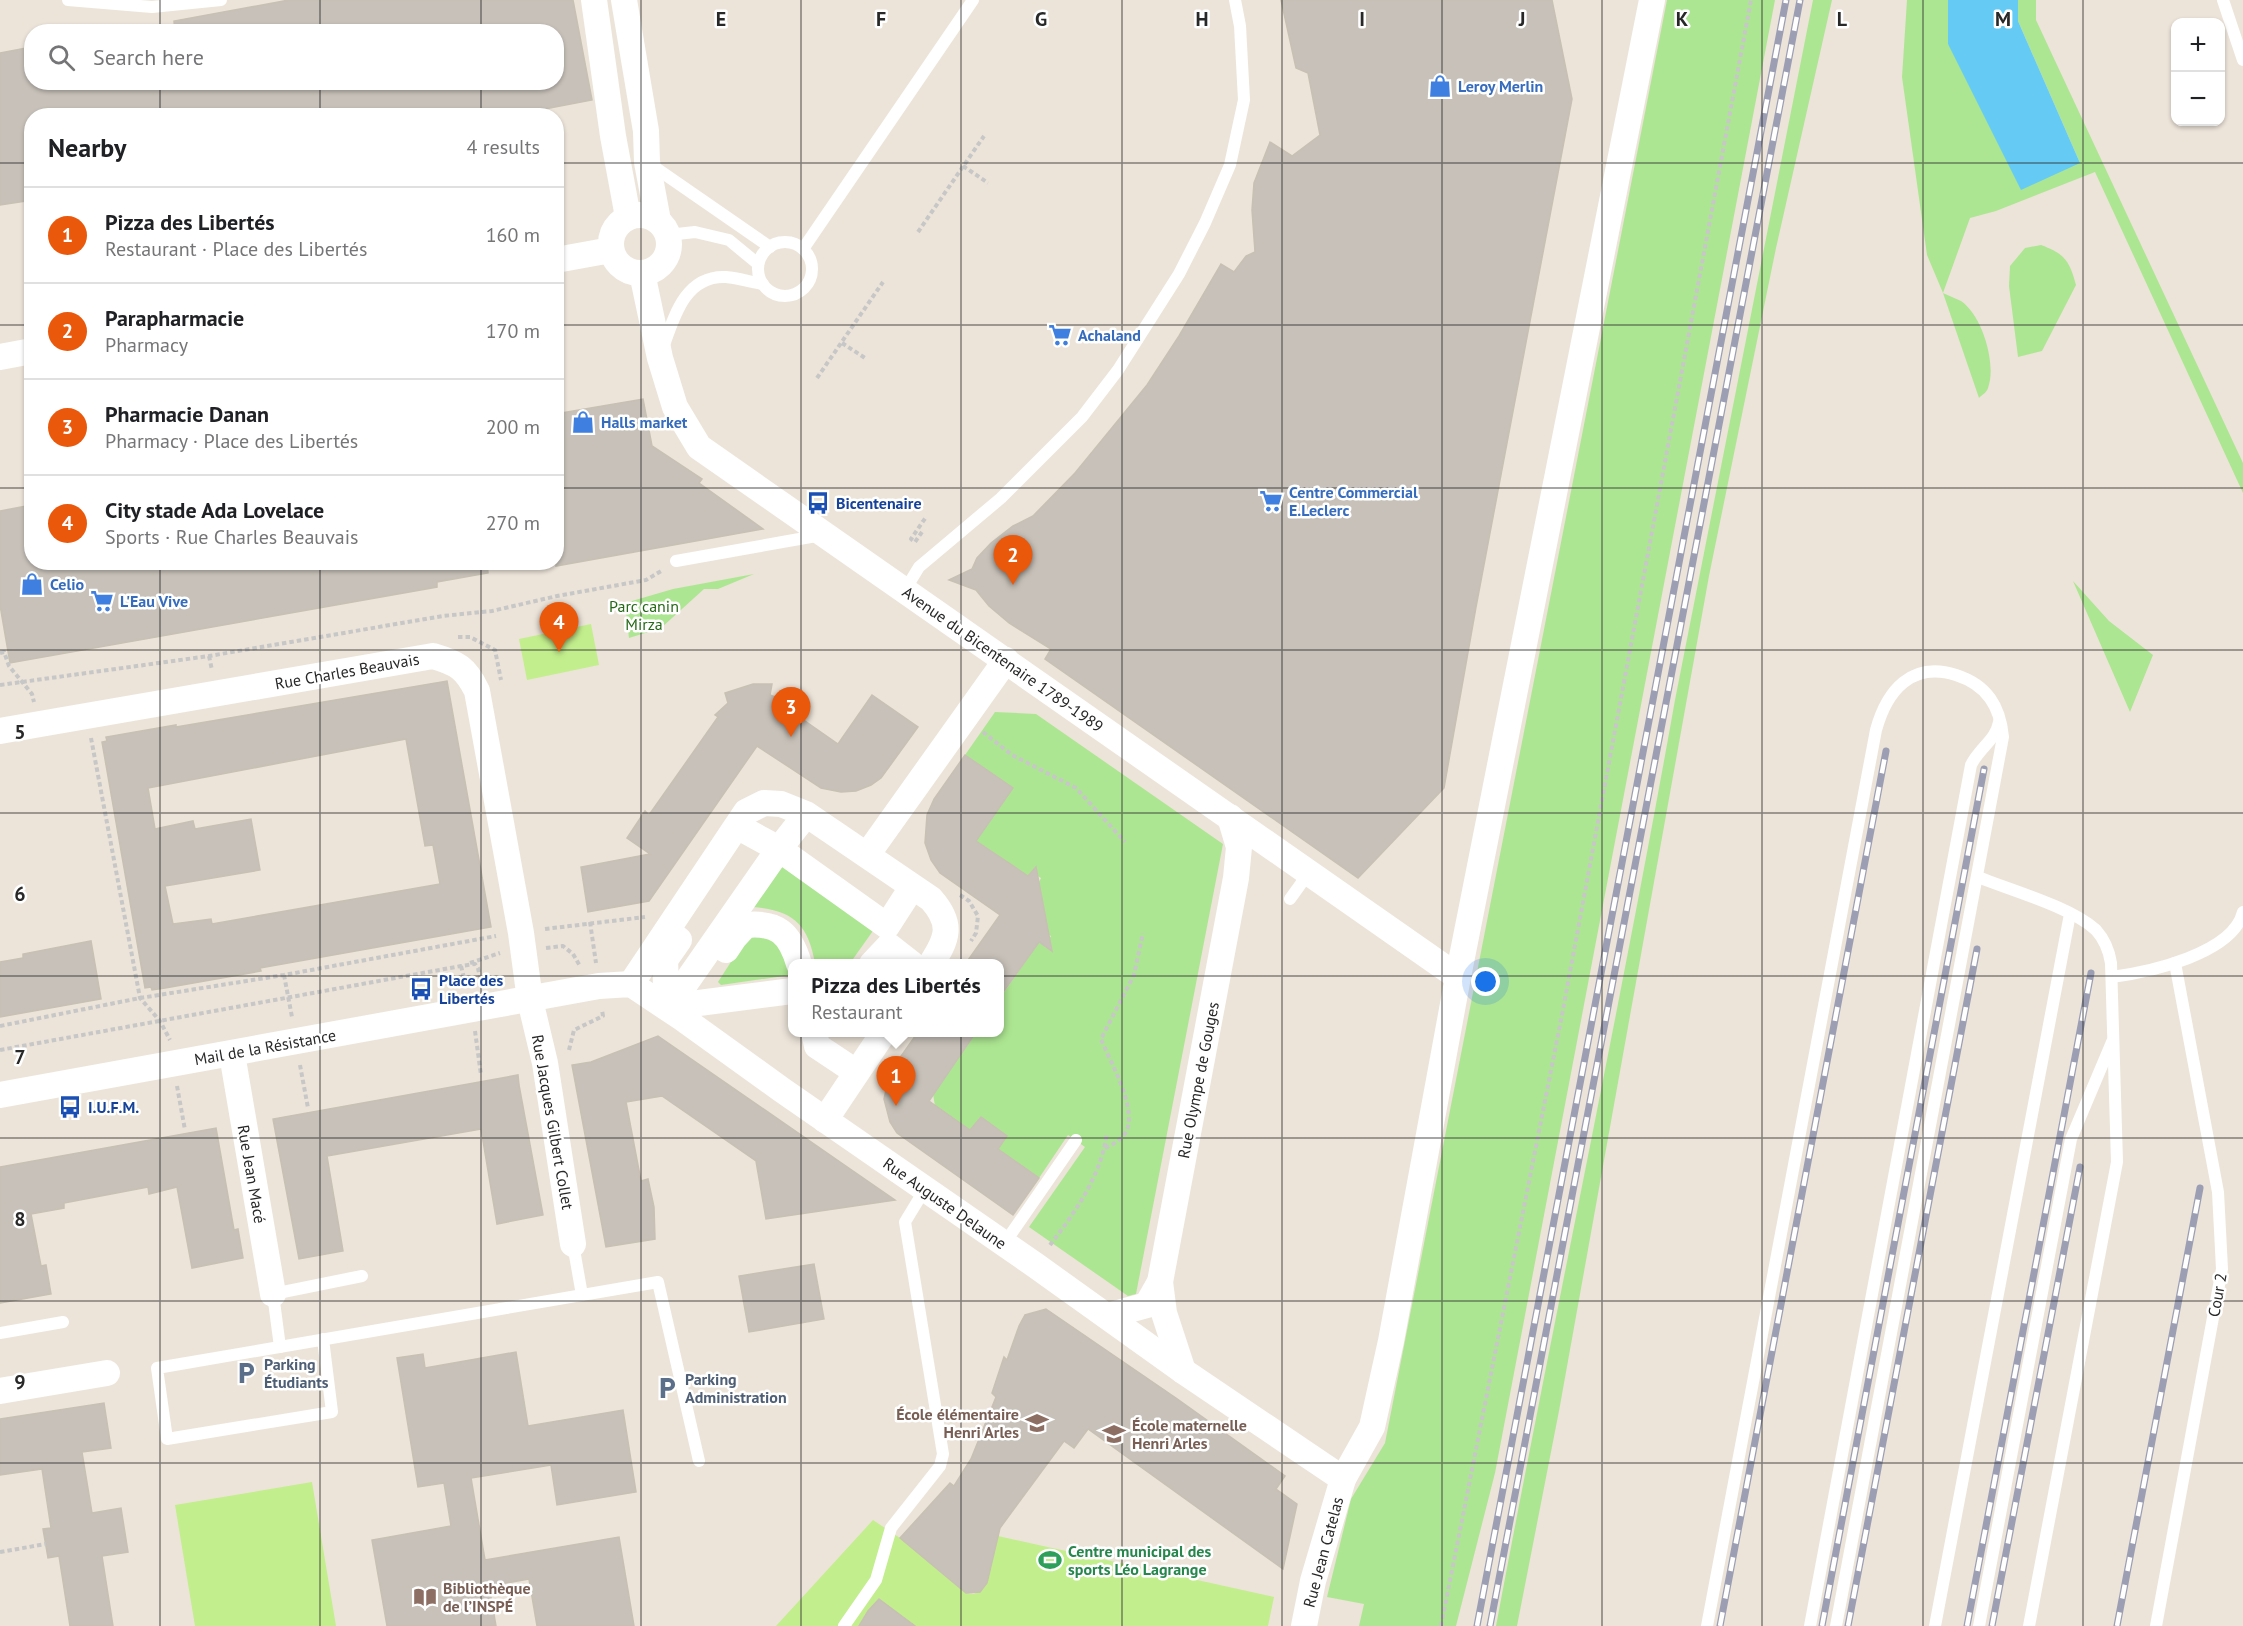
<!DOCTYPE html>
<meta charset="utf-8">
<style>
body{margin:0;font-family:"PT Sans",sans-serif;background:#f2f2f2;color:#202124}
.controls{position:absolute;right:18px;top:18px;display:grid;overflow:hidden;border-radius:12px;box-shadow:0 2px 4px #0004}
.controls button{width:54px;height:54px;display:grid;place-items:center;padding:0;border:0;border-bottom:2px solid #e0e0e0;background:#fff;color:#202124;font:30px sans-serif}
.you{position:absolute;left:1486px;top:982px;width:21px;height:21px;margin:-15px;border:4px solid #fff;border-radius:50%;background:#1a73e8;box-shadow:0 0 0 9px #1a73e833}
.badge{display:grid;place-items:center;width:39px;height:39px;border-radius:50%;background:#ea580c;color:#fff;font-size:20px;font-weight:700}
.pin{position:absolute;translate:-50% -50px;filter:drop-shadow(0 2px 3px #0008)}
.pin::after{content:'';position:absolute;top:32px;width:21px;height:18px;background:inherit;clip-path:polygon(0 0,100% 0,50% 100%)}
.popup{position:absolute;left:788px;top:959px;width:216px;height:78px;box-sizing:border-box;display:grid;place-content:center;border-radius:12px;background:#fff;filter:drop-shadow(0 2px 4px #0005);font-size:20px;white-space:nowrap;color:#757577}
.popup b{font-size:22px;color:#202124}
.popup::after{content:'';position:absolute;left:50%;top:100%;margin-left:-12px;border:12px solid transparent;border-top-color:#fff}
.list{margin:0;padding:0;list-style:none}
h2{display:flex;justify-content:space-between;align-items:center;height:78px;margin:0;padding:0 24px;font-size:26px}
h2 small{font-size:20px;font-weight:400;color:#757577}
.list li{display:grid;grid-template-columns:39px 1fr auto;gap:18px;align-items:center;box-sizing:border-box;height:96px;padding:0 24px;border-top:2px solid #e0e0e0}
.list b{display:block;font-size:22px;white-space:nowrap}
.list p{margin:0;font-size:20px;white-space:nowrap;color:#757577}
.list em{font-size:20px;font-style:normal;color:#757577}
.icon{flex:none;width:33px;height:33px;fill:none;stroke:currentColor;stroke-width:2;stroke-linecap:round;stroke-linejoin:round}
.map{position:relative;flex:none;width:2243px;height:1626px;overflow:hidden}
.search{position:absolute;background:#fff;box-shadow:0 2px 4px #0004;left:24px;top:24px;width:540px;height:66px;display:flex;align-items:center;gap:15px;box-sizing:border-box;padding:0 21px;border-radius:24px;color:#757577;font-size:22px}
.panel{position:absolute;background:#fff;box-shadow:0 2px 4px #0004;left:24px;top:108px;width:540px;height:462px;border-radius:24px}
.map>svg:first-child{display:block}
.green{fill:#ade692}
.pitch{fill:#c3ee8d}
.water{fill:#66cbf4}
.building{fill:#c7c1b9;stroke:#c7c0b3;stroke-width:1.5;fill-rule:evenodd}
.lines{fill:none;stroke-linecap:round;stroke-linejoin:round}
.path{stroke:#c7c7c7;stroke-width:4;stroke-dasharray:4.5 3;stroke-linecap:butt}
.lane{stroke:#fff;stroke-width:12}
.street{stroke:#fff;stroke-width:26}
.rail-casing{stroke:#9c9fb4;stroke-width:7}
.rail{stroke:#fff;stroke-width:4.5;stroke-dasharray:14;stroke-linecap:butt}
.grid{fill:none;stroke:#282828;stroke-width:1.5;stroke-opacity:0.55}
.labels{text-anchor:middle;stroke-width:5;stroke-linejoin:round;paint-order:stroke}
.shop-label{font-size:16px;font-weight:bold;fill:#366cbe;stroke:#fff;text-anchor:start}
.transit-label{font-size:16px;font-weight:bold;fill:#164399;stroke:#fff;text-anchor:start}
.park-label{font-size:16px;fill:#256816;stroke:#fff}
.street-label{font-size:16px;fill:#282828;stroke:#fff}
.service-label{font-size:16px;font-weight:bold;fill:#4e5e75;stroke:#fff;text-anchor:start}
.education-label{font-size:16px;font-weight:bold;fill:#785e54;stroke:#fff;text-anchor:start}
.leisure-label{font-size:16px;font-weight:bold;fill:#27864d;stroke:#fff;text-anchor:start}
.grid-label{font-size:20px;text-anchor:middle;font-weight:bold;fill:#282828;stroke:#fff;stroke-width:5;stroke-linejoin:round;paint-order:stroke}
</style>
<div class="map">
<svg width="2243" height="1626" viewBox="0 0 2243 1626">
<rect width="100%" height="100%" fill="#ece4d9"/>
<g class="green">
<path d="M1667,0H1775L1495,1473L1456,1626H1359L1364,1604L1327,1597L1351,1499L1385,1443Z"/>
<path d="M1813,0H1832L1776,248L1709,576L1559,1411L1517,1626H1496C1554,1317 1620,1009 1675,700Z"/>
<path d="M1907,0H1948V44L2080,163L2018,21V0H2036V20L2243,463V493L2095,172L1996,211L1970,218L1943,293C1949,296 1955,298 1961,301C1982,315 1997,364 1988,388C1987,392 1982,395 1979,398L1943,293L1927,255L1902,77Z"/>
<path d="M2041,245C2065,254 2069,260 2076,285L2042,351L2018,357L2009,286L2010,266L2025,248Z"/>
<path d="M754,574L718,589H704L661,628L629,638L625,603L673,589Z"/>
<path d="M2073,581L2109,621L2153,655L2130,712Z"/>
<path d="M995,712L1036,714L1223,844L1136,1294L1128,1296L1029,1227L1085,1147L1068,1135L1039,1178L998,1149L1007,1136L981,1117L970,1130L935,1106L933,1094L976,1033L1000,1032V998L1039,942L1045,946L1051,936L1049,935L1039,882L1041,878L1031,872L1028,876L975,840L1013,788L965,755Z"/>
<path d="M781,865L875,928L853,959L830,963H815C808,924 793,910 753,907Z"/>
<path d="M764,933L786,949L791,975L721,985L718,982L747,937Z"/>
</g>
<g class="pitch">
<path d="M591,624L599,665L527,680L519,639Z"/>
<path d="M312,1482L336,1626H195L175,1505Z"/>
<path d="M873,1520L900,1538L966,1593L974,1594L984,1588L998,1536L1274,1597L1268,1626H776Z"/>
</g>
<path class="water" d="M1948,0H2018V21L2080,163L2021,190L1948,44Z"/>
<g class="building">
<path d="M289,0H573L592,100L508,116H32V200L0,205V53L32,47V82H556V32H175L174,21Z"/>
<path d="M1281,0H1552L1572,99L1476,607L1444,788L1358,878L1045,659L1051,649L1009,623L989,606L976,590L949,580L972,569L977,558L991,543L1013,526L1033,516L1075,473L1147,385L1179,336L1221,264L1234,272L1246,256L1255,252L1252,210L1254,183L1270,142L1292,156L1320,135L1308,73L1296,68Z"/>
<path d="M643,399L652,446L702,479L699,483L763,529L556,566V414Z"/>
<path d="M32,505V562H487L488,573L437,582V587L10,663L0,605V511Z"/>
<path d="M447,681L491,927L260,968L261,971L165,988L152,990L151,987L145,988L102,742L107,741L106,737L176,725V727ZM406,739L425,846L433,845L440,884L212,924L211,919L173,924L165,886L260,870L251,819L195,829L193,821L155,829L148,788Z"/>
<path d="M753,684H772L770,695L788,702L785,707L838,744L872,695L918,727L881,778L871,785L856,791L841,792L821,788L757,746L649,901L588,912L581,867L650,854L627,838L645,811L649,815L718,717L715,715L728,703L725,693Z"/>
<path d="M965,755L1013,788L976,841L1028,876L1036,867L1052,951L1039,942L999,998V963H966L1000,915L940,873L931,860L925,843L927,815L934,799Z"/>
<path d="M91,941L101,999L0,1017V962L23,958V954Z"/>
<path d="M918,1032H976L929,1101L970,1130L981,1117L1007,1136L998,1149L1039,1178L1013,1215L897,1133L890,1122L884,1099L888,1081L892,1069Z"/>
<path d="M658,1036L843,1164L895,1200L766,1219L756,1161L662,1096L626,1102L641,1181L648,1179L654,1207L655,1239L606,1247L572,1065L591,1062Z"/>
<path d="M518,1075L519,1085L543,1215L497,1224L481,1129L327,1156L343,1251L299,1259L273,1119Z"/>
<path d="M216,1128L234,1230L238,1229L243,1258L192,1268L177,1187L149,1194L148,1187L64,1203V1208L31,1214L41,1266L46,1265L51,1294L0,1303V1167Z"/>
<path d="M814,1264L824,1319L749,1332L739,1276Z"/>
<path d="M1046,1309L1176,1398L1285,1476L1276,1489L1297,1504L1283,1569L1088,1429L1074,1448L1064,1441L1000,1528L987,1583L980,1592L966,1593L900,1538L950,1483L954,1486L971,1459L996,1397L992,1393L1004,1357L1007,1360L1019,1326L1025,1315Z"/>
<path d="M516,1352L528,1426L623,1410L636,1492L557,1505L551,1465L471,1478L485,1560L619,1537L634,1626H537L529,1579L489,1586L496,1626H387L372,1540L451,1526L444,1483L418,1487L397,1358L423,1354L425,1368Z"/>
<path d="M104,1403L111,1448L82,1452L92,1513L121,1508L128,1552L102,1556L113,1626H70L59,1556L48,1558L43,1529L51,1528L42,1469L0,1475V1419Z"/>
<path d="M879,1599L915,1626H859L868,1611Z"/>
</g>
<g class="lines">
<g class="path">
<path d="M963,166L988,183"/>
<path d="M918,232L984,136"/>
<path d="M842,343L865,358"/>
<path d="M817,378L883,282"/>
<path d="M922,532L915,542L911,539L926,517"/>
<path d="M458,637H470L495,650L501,680"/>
<path d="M0,653L4,652L9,666L32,694L34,702"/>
<path d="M209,656L212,670"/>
<path d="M0,685L209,656L443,616L492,611L557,596L646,580L663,570"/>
<path d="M983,732L1012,755L1076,788L1125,842"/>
<path d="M91,738L140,998L160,1021L170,1040"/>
<path d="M960,895L969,901L978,916L976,933L971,941"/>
<path d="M590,922L596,963"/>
<path d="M545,929L645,917"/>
<path d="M546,948L563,946L573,954L580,966"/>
<path d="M470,963L500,953"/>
<path d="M461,966L466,986"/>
<path d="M284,975L292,1017"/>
<path d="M0,1026L140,998L284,975L496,936"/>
<path d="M475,1031L481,1075"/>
<path d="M0,1050L461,966L475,964L478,968L481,983"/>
<path d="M569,1050L574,1030L603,1016L602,1010"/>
<path d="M300,1065L308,1108"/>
<path d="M177,1086L185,1130"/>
<path d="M1105,1148C1112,1145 1119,1141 1124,1135C1141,1113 1109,1060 1101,1039L1134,975L1143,933"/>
<path d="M1050,1245C1076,1211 1101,1176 1107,1133"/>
<path d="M0,1552L46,1544"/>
<path d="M1441,1626L1562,1015L1751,0"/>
</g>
<g class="lane">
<path d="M68,0L152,7L221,0"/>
<path d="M2223,0L2243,60"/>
<path d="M650,164L770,247"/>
<path d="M668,235L695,232L729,240L758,264"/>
<circle cx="785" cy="269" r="27"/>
<path d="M803,249L973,0"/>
<path d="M663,348C674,317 685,275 726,277C738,278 751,282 763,284"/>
<path d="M676,561L822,535"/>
<path d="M905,590L919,567L1001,498L1082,417L1118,370L1179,274L1205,223L1230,165L1244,100L1240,26L1235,0"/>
<path d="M1978,877C2010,890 2071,907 2096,930C2105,940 2109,950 2111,963L2117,1162L2029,1626"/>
<path d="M1290,899L1308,874"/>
<path d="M2112,977C2149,972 2233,954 2243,912"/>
<path d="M573,1244L582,1295"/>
<path d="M1004,1244L1076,1140"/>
<path d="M0,1333L63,1322"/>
<path d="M323,1339L332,1412L167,1439L157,1368L658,1282L699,1461"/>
<path d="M280,1347L273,1294L362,1276"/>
<path d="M844,1626L876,1580L891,1528L940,1466L943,1454L905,1222L925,1189"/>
<path d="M1707,1626L1876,730C1887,690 1912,661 1956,675C1987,685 2000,706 2003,737L1836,1626"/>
<path d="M1810,1626L1971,765C1979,748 1996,740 1999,722"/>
<path d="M1935,1626L2070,914"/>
<path d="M1979,1626L2071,1139L2112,1042"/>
<path d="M2156,1626L2222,1269L2218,1192L2175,963"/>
</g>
<g class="street">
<path d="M594,0L613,136L628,217"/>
<path d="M624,0L646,131L647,162L658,221"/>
<circle cx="640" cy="244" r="29"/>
<path d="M556,260L611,250"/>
<path d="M642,273L660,358L675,407L699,447L1458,977"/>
<path d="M0,357L32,351"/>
<path d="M0,731L433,656C457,663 466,668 477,691L521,933L530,1000L545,1063L573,1244"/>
<path d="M746,831L779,849L887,926L907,895"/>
<path d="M867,855L1006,660"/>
<path d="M674,936L679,940L665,960L666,985L691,1004L792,991"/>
<path d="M726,950L734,938L746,925C777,922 790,933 799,964"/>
<path d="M872,964L889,946L912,964"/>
<path d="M631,984L746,812L764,803L781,804L806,814L931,899C953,924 948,938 931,964"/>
<path d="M678,994L779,849L801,821"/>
<path d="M814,1032L817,1046L847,1066"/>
<path d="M232,1054L273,1294"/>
<path d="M0,1095L599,986L631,984L682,1018L782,1090L1035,1265L1183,1371L1343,1479"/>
<path d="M825,1120L884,1032"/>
<path d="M1160,1282L1164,1313L1183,1371"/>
<path d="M1107,1316L1147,1305L1160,1282L1236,878L1239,847L1230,817"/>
<path d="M0,1391L107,1373"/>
<path d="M1304,1626L1313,1581L1343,1479L1372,1427L1391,1341L1458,977L1652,0"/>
</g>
<g class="rail-casing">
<g id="rail">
<path d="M1477,1626L1786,0"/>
<path d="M1490,1626L1800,0"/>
<path d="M1720,1626L1886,751"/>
<path d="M1822,1626L1984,769"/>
<path d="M1848,1626L1977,949"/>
<path d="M1967,1626L2091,973"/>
<path d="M1992,1626L2080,1167"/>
<path d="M2117,1626L2200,1188"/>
</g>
</g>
<use href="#rail" class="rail"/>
</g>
<path class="grid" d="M160,0V32M320,0V32M481,0V32M641,0V1626M801,0V1626M961,0V1626M1122,0V1626M1282,0V1626M1442,0V1626M1602,0V1626M1762,0V1626M1923,0V1626M2083,0V1626M160,82V116M320,82V116M481,82V116M0,163H32M556,163H2243M0,325H32M556,325H2243M0,488H32M556,488H2243M160,562V1626M320,562V1626M481,562V1626M0,650H2243M0,813H2243M0,976H2243M0,1138H2243M0,1301H2243M0,1463H2243"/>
<defs>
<g id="shop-bare" transform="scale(1.8)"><path d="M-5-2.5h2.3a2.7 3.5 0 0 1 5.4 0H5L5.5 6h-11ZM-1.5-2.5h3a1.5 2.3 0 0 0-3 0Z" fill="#3f7fe0" stroke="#fff" stroke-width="2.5" paint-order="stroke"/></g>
<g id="supermarket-bare" transform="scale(1.8)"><path d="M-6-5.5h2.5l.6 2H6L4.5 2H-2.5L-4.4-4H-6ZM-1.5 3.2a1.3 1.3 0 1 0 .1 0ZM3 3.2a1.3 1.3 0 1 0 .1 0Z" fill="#3f7fe0" stroke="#fff" stroke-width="2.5" paint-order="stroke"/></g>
<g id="bus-bare" transform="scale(1.8)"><path d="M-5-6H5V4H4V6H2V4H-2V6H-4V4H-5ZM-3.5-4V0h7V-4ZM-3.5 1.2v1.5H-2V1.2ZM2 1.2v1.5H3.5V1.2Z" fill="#1a4fb4" stroke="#fff" stroke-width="2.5" paint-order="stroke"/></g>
<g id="parking-bare" transform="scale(1.8)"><path d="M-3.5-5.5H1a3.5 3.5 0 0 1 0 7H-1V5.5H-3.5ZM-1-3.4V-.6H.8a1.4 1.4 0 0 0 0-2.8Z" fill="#5c6f8a" stroke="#fff" stroke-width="2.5" paint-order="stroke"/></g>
<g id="school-bare" transform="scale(1.8)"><path d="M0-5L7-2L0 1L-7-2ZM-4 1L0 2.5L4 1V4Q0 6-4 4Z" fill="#8d6e63" stroke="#fff" stroke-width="2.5" paint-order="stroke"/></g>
<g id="stadium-bare" transform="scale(1.8)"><path d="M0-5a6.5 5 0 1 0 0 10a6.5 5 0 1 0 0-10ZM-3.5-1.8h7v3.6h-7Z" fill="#2e9e5b" stroke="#fff" stroke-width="2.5" paint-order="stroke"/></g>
<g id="library-bare" transform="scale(1.8)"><path d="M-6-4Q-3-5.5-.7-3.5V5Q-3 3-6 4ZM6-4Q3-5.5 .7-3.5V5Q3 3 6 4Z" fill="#8d6e63" stroke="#fff" stroke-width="2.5" paint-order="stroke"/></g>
</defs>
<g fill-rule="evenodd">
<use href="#shop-bare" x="1440" y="86"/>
<use href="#supermarket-bare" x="1060" y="335"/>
<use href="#shop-bare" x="583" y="422"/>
<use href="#supermarket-bare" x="1271" y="501"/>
<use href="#bus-bare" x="818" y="503"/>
<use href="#shop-bare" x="32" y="584"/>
<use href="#supermarket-bare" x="102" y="601"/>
<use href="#bus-bare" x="421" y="989"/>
<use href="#bus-bare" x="70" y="1107"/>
<use href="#parking-bare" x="246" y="1373"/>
<use href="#parking-bare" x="667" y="1388"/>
<use href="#school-bare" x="1037" y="1423"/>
<use href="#school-bare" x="1114" y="1434"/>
<use href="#stadium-bare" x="1050" y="1560"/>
<use href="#library-bare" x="425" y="1597"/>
</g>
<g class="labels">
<g class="shop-label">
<text x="1458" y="92">Leroy Merlin</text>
<text x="1078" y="341">Achaland</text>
<text x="601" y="428">Halls market</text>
<text x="1289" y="498">Centre Commercial<tspan x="1289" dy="18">E.Leclerc</tspan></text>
<text x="50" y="590">Celio</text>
<text x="120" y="607">L'Eau Vive</text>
</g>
<g class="transit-label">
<text x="836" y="509">Bicentenaire</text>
<text x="439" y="986">Place des<tspan x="439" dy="18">Libertés</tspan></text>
<text x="88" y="1113">I.U.F.M.</text>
</g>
<g class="park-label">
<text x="644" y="612">Parc canin<tspan x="644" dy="18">Mirza</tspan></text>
</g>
<g class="street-label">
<text transform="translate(1003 659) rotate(35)" y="6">Avenue du Bicentenaire 1789-1989</text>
<text transform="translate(347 671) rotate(-10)" y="6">Rue Charles Beauvais</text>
<text transform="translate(265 1047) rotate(-10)" y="6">Mail de la Résistance</text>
<text transform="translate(1198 1080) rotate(-79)" y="6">Rue Olympe de Gouges</text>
<text transform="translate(553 1122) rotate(80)" y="6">Rue Jacques Gilbert Collet</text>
<text transform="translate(252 1174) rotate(80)" y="6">Rue Jean Macé</text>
<text transform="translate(945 1203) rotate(35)" y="6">Rue Auguste Delaune</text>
<text transform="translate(2217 1295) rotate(-80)" y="6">Cour 2</text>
<text transform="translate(1323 1552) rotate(-75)" y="6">Rue Jean Catelas</text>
</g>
<g class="service-label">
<text x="264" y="1370">Parking<tspan x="264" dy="18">Étudiants</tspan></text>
<text x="685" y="1385">Parking<tspan x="685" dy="18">Administration</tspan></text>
</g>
<g class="education-label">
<text x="1019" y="1420" text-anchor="end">École élémentaire<tspan x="1019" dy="18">Henri Arles</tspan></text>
<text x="1132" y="1431">École maternelle<tspan x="1132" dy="18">Henri Arles</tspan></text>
<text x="443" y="1594">Bibliothèque<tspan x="443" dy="18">de l’INSPÉ</tspan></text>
</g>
<g class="leisure-label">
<text x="1068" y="1557">Centre municipal des<tspan x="1068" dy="18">sports Léo Lagrange</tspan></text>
</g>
</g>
<g class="grid-label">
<text x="721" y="26">E</text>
<text x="881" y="26">F</text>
<text x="1041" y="26">G</text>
<text x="1202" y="26">H</text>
<text x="1362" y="26">I</text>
<text x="1522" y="26">J</text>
<text x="1682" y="26">K</text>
<text x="1842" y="26">L</text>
<text x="2003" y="26">M</text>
<text x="20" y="739">5</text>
<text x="20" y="901">6</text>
<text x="20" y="1064">7</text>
<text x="20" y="1226">8</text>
<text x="20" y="1389">9</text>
</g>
</svg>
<div class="controls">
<button>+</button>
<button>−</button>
</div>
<div class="you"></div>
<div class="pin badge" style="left:896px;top:1106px">1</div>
<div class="popup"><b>Pizza des Libertés</b>Restaurant</div>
<div class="pin badge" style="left:1013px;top:585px">2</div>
<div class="pin badge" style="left:791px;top:737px">3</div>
<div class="pin badge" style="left:559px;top:652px">4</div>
<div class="search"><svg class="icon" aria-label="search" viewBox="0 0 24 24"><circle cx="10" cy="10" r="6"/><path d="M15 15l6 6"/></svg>Search here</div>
<section class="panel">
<h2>Nearby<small>4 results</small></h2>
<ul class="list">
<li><span class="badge">1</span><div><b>Pizza des Libertés</b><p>Restaurant · Place des Libertés</p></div><em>160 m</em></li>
<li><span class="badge">2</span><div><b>Parapharmacie</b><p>Pharmacy</p></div><em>170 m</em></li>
<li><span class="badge">3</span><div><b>Pharmacie Danan</b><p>Pharmacy · Place des Libertés</p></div><em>200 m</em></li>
<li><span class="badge">4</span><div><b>City stade Ada Lovelace</b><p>Sports · Rue Charles Beauvais</p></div><em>270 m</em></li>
</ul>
</section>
</div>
